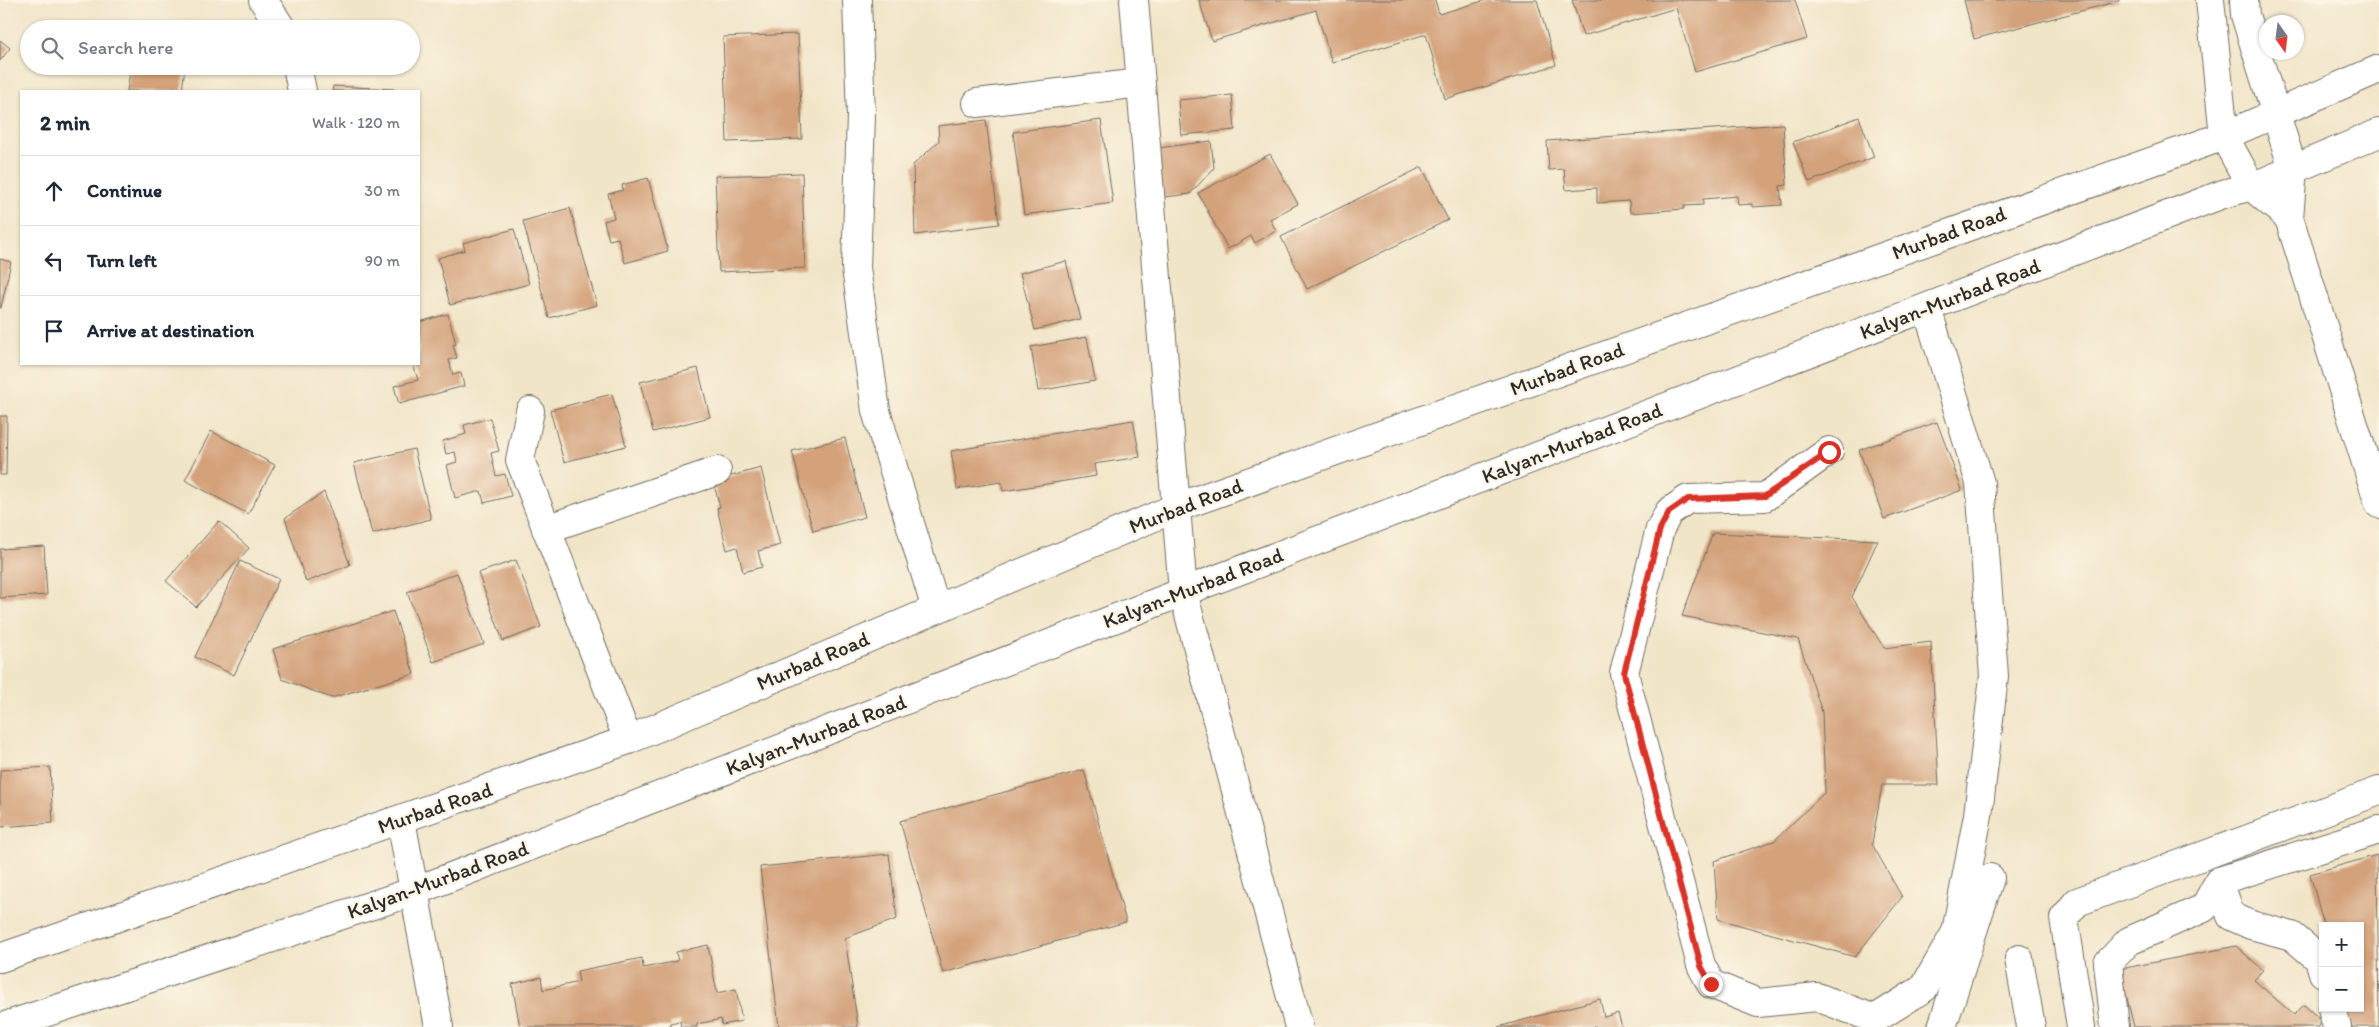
<!DOCTYPE html>
<meta charset="utf-8">
<style>
body{margin:0;font-family:Itim,sans-serif;background:#f2f2f3;color:#1f2937}
.controls{position:absolute;right:15px;bottom:15px;display:grid;overflow:hidden;border-radius:0px;box-shadow:0 1px 4px #0004}
.controls button{width:45px;height:45px;display:grid;place-items:center;padding:0;border:0;border-bottom:1px solid #e0e1e3;background:#fff;color:#1f2937;font:25px sans-serif}
.compass{position:absolute;left:2259px;top:15px;width:45px;height:45px;border-radius:50%;background:#fff;box-shadow:0 1px 4px #0004;rotate:166deg}
.stop{position:absolute;width:15px;height:15px;margin:-11px;border:4px solid #d93025;border-radius:50%;background:#fff}
.stop.end{background:#d93025;border-color:#fff;box-shadow:0 1px 5px #0008}
.list{margin:0;padding:0;list-style:none}
h2{display:flex;justify-content:space-between;align-items:center;height:65px;margin:0;padding:0 20px;font-size:21px}
h2 small{font-size:16px;font-weight:400;color:#747a83}
.list li{display:grid;grid-template-columns:32px 1fr auto;gap:15px;align-items:center;box-sizing:border-box;height:70px;padding:0 20px;border-top:1px solid #e0e1e3}
.list b{display:block;font-size:19px;white-space:nowrap}
.list em{font-size:16px;font-style:normal;color:#747a83}
.icon{flex:none;width:28px;height:28px;fill:none;stroke:currentColor;stroke-width:2;stroke-linecap:round;stroke-linejoin:round}
.map{position:relative;flex:none;width:2379px;height:1027px;overflow:hidden}
.search{position:absolute;background:#fff;box-shadow:0 1px 4px #0004;left:20px;top:20px;width:400px;height:55px;display:flex;align-items:center;gap:12px;box-sizing:border-box;padding:0 18px;border-radius:28px;color:#747a83;font-size:19px}
.panel{position:absolute;background:#fff;box-shadow:0 1px 4px #0004;left:20px;top:90px;width:400px;height:275px;border-radius:0px}
.map>svg:first-child{display:block}
.building{fill:#d3a17a}
.lines{fill:none;stroke-linecap:round;stroke-linejoin:round}
.minor-casing{stroke:#706c62;stroke-width:30}
.tertiary-casing{stroke:#706c62;stroke-width:30}
.trunk-casing{stroke:#706c62;stroke-width:30}
.minor{stroke:#fff;stroke-width:28}
.tertiary{stroke:#fff;stroke-width:28}
.trunk{stroke:#fff;stroke-width:28}
.route{stroke:#d93025;stroke-width:6}
.labels{text-anchor:middle;stroke-width:4.5;stroke-linejoin:round;paint-order:stroke}
.street-label{font-size:21px;fill:#2b2b2b;stroke:#fcf5e5}
</style>
<div class="map">
<svg width="2379" height="1027" viewBox="0 0 2379 1027">
<rect width="100%" height="100%" fill="#fcf5e5"/>
<filter id="ink" filterUnits="userSpaceOnUse"><feTurbulence type="fractalNoise" baseFrequency=".02" numOctaves="2"/><feDisplacementMap in="SourceGraphic" scale="10" xChannelSelector="R" yChannelSelector="G"/><feConvolveMatrix kernelMatrix="1 2 1 2 8 2 1 2 1" color-interpolation-filters="sRGB"/></filter>
<filter id="wash" filterUnits="userSpaceOnUse"><feTurbulence type="fractalNoise" baseFrequency=".0096" numOctaves="4" result="noise"/><feDisplacementMap in="SourceGraphic" scale="20" xChannelSelector="R" yChannelSelector="G"/><feGaussianBlur stdDeviation="1.12" result="paint"/><feColorMatrix in="noise" values="0 0 0 0 0 0 0 0 0 0 0 0 0 0 0 0 0 1.4 0 .05"/><feComposite in="paint" operator="in"/></filter>
<g filter="url(#wash)">
<rect width="100%" height="100%" fill="#f1e5c8"/>
<g id="blocks">
<g class="building">
<path d="M1199,0H1435L1439,14L1486,0H1537L1556,65L1445,99L1426,34L1332,63L1316,10L1212,41Z"/>
<path d="M1572,0H1795L1807,39L1695,72L1676,8L1583,36Z"/>
<path d="M1964,0H2119V1L1974,39Z"/>
<path d="M798,34L802,139L727,142L723,37Z"/>
<path d="M0,40L10,48L0,61Z"/>
<path d="M131,66H185L182,91H127Z"/>
<path d="M333,86L394,89L393,91H332Z"/>
<path d="M1232,95L1235,130L1181,135L1178,100Z"/>
<path d="M1859,117L1874,157L1809,182L1793,142Z"/>
<path d="M986,120L999,224L915,235L913,165L939,141L938,126Z"/>
<path d="M1101,120L1113,203L1024,215L1013,132Z"/>
<path d="M1783,124L1787,185L1780,186L1782,205L1752,207V204L1738,205L1737,196L1703,199V205L1684,206V209L1630,213L1629,201L1597,203V188L1566,190L1564,169L1549,170L1547,141Z"/>
<path d="M1211,141L1214,168L1190,194L1156,198L1150,149Z"/>
<path d="M1270,154L1298,204L1270,219L1276,231L1255,243L1251,236L1228,249L1198,193Z"/>
<path d="M1422,167L1448,220L1307,289L1281,237Z"/>
<path d="M802,173L805,268L719,272L715,176Z"/>
<path d="M648,178L668,251L625,263L618,238L609,240L604,221L614,218L608,194L623,190L622,185Z"/>
<path d="M570,208L597,305L549,318L523,221Z"/>
<path d="M514,229L529,284L450,305L438,258L465,250L463,243Z"/>
<path d="M0,259L11,262L1,308H0Z"/>
<path d="M1066,261L1080,319L1035,330L1020,273Z"/>
<path d="M448,314L456,344L453,345L457,358L449,360L453,375L461,373L464,386L399,404L394,386L418,380L413,364H419V322Z"/>
<path d="M1087,337L1095,381L1038,391L1031,347Z"/>
<path d="M698,368L710,417L653,432L640,382Z"/>
<path d="M612,394L626,446L564,462L550,410Z"/>
<path d="M0,416H7L6,475H0Z"/>
<path d="M490,418L499,451L491,453L496,476L505,474L511,496L484,503L481,491L455,498L447,465L457,462L455,452L446,454L443,441L466,434L464,425Z"/>
<path d="M1133,420L1140,457L1094,464L1096,476L1003,491L1001,482L957,489L951,451Z"/>
<path d="M1937,422L1962,490L1884,519L1859,450Z"/>
<path d="M211,431L275,465L248,514L185,480Z"/>
<path d="M845,438L865,517L813,531L792,451Z"/>
<path d="M414,449L431,519L372,534L354,463Z"/>
<path d="M761,468L780,545L758,551L762,567L743,572L737,547L727,550L717,508L720,507L713,481Z"/>
<path d="M324,492L350,565L306,582L285,518Z"/>
<path d="M219,521L249,548L196,607L166,581Z"/>
<path d="M1713,533L1878,540L1852,597L1884,648L1931,642L1939,785H1882L1872,844L1902,897L1855,957L1718,919L1714,861L1774,841L1825,792L1822,712L1798,639L1682,616Z"/>
<path d="M44,546L47,595L0,598V549Z"/>
<path d="M516,560L541,627L503,641L478,573Z"/>
<path d="M240,561L279,579L234,675L195,657Z"/>
<path d="M457,573L484,644L433,662L407,592Z"/>
<path d="M393,611L414,674L331,698L282,679L273,649Z"/>
<path d="M50,767L53,823L0,827V770Z"/>
<path d="M1084,770L1126,922L943,973L900,821Z"/>
<path d="M889,854L897,919L845,938L858,1027H779L760,867Z"/>
<path d="M2377,855L2379,1027H2352L2346,1008H2360V926H2324L2310,874Z"/>
<path d="M708,945L717,993L736,989L742,1021L722,1025L721,1019L697,1024V1027H681L680,1021L670,1023L671,1027H520L512,984L541,977L543,990L579,982L577,971L642,958L643,968L678,961L676,952Z"/>
<path d="M2236,946L2263,970L2254,980L2294,1015L2304,1005L2321,1020L2319,1027H2134L2120,969Z"/>
<path d="M1600,999L1604,1017L1618,1013L1622,1027H1498Z"/>
</g>
</g>
</g>
<g filter="url(#ink)">
<use href="#blocks" fill-opacity="0" stroke="#706c62" stroke-width="1"/>
<g class="lines">
<g class="minor-casing">
<g id="minor">
<path d="M263,0L282,29"/>
<path d="M857,0L861,116L856,268L876,411L936,609"/>
<path d="M297,66L302,91"/>
<path d="M977,103L1140,83"/>
<path d="M530,411L520,460L628,740"/>
<path d="M1829,451L1765,497L1688,499L1669,512L1660,529L1624,673L1701,965L1711,984L1758,1003L1817,997L1875,1019L1924,988L1956,932L1978,815L1994,676L1980,483L1927,308"/>
<path d="M546,529L717,471"/>
<path d="M2219,881L2231,916L2251,925L2292,936L2319,959L2323,973"/>
<path d="M2019,959L2031,1027"/>
<path d="M2332,1008L2337,1027"/>
<path d="M1942,1027L1990,878"/>
<path d="M2081,1027L2064,918L2077,902L2379,791"/>
<path d="M2115,1027L2108,963L2129,941L2204,908L2219,881L2379,830"/>
</g>
</g>
<g class="tertiary-casing">
<g id="tertiary">
<path d="M1134,0L1183,592L1299,1027"/>
<path d="M2210,0L2224,136L2251,186L2289,218"/>
<path d="M2244,0L2245,15L2293,169L2289,218L2379,504"/>
<path d="M401,820L439,1027"/>
</g>
</g>
<g class="trunk-casing">
<g id="trunk">
<path d="M0,958L628,740L1175,508L2224,136L2379,69"/>
<path d="M2,1027L415,891L1183,592L2223,194L2259,184L2379,133"/>
</g>
</g>
<use href="#minor" class="minor"/>
<use href="#tertiary" class="tertiary"/>
<use href="#trunk" class="trunk"/>
</g>
</g>
<g class="lines" filter="url(#ink)">
<path class="route" d="M1711,984L1701,966L1624,673L1660,529L1669,512L1688,499L1765,496L1829,452"/>
</g>
<g class="labels">
<g class="street-label">
<text transform="translate(1949 233) rotate(-20)" y="7">Murbad Road</text>
<text transform="translate(1950 299) rotate(-21)" y="7">Kalyan-Murbad Road</text>
<text transform="translate(1567 369) rotate(-20)" y="7">Murbad Road</text>
<text transform="translate(1572 443) rotate(-21)" y="7">Kalyan-Murbad Road</text>
<text transform="translate(1186 506) rotate(-21)" y="7">Murbad Road</text>
<text transform="translate(1193 588) rotate(-21)" y="7">Kalyan-Murbad Road</text>
<text transform="translate(813 661) rotate(-23)" y="7">Murbad Road</text>
<text transform="translate(816 735) rotate(-21)" y="7">Kalyan-Murbad Road</text>
<text transform="translate(435 808) rotate(-19)" y="7">Murbad Road</text>
<text transform="translate(438 880) rotate(-20)" y="7">Kalyan-Murbad Road</text>
</g>
</g>
</svg>
<div class="controls">
<button>+</button>
<button>−</button>
</div>
<svg class="compass" viewBox="-18 -18 36 36"><path d="M0-13l5 13h-10z" fill="#e53935"/><path d="M0 13l5-13h-10z" fill="#747a83"/></svg>
<div class="stop" style="left:1829px;top:452px"></div>
<div class="stop end" style="left:1711px;top:984px"></div>
<div class="search"><svg class="icon" aria-label="search" viewBox="0 0 24 24"><circle cx="10" cy="10" r="6"/><path d="M15 15l6 6"/></svg>Search here</div>
<section class="panel">
<h2>2 min<small>Walk · 120 m</small></h2>
<ul class="list">
<li><svg class="icon" aria-label="ahead" viewBox="0 0 24 24"><path d="M12 20V5M6 11l6-6 6 6"/></svg><div><b>Continue</b></div><em>30 m</em></li>
<li><svg class="icon" aria-label="left" viewBox="0 0 24 24"><path d="M17 20v-9H6M10 6l-5 5 5 5"/></svg><div><b>Turn left</b></div><em>90 m</em></li>
<li><svg class="icon" aria-label="arrive" viewBox="0 0 24 24"><path d="M6 21V4h12l-3 4 3 4H6"/></svg><div><b>Arrive at destination</b></div></li>
</ul>
</section>
</div>
